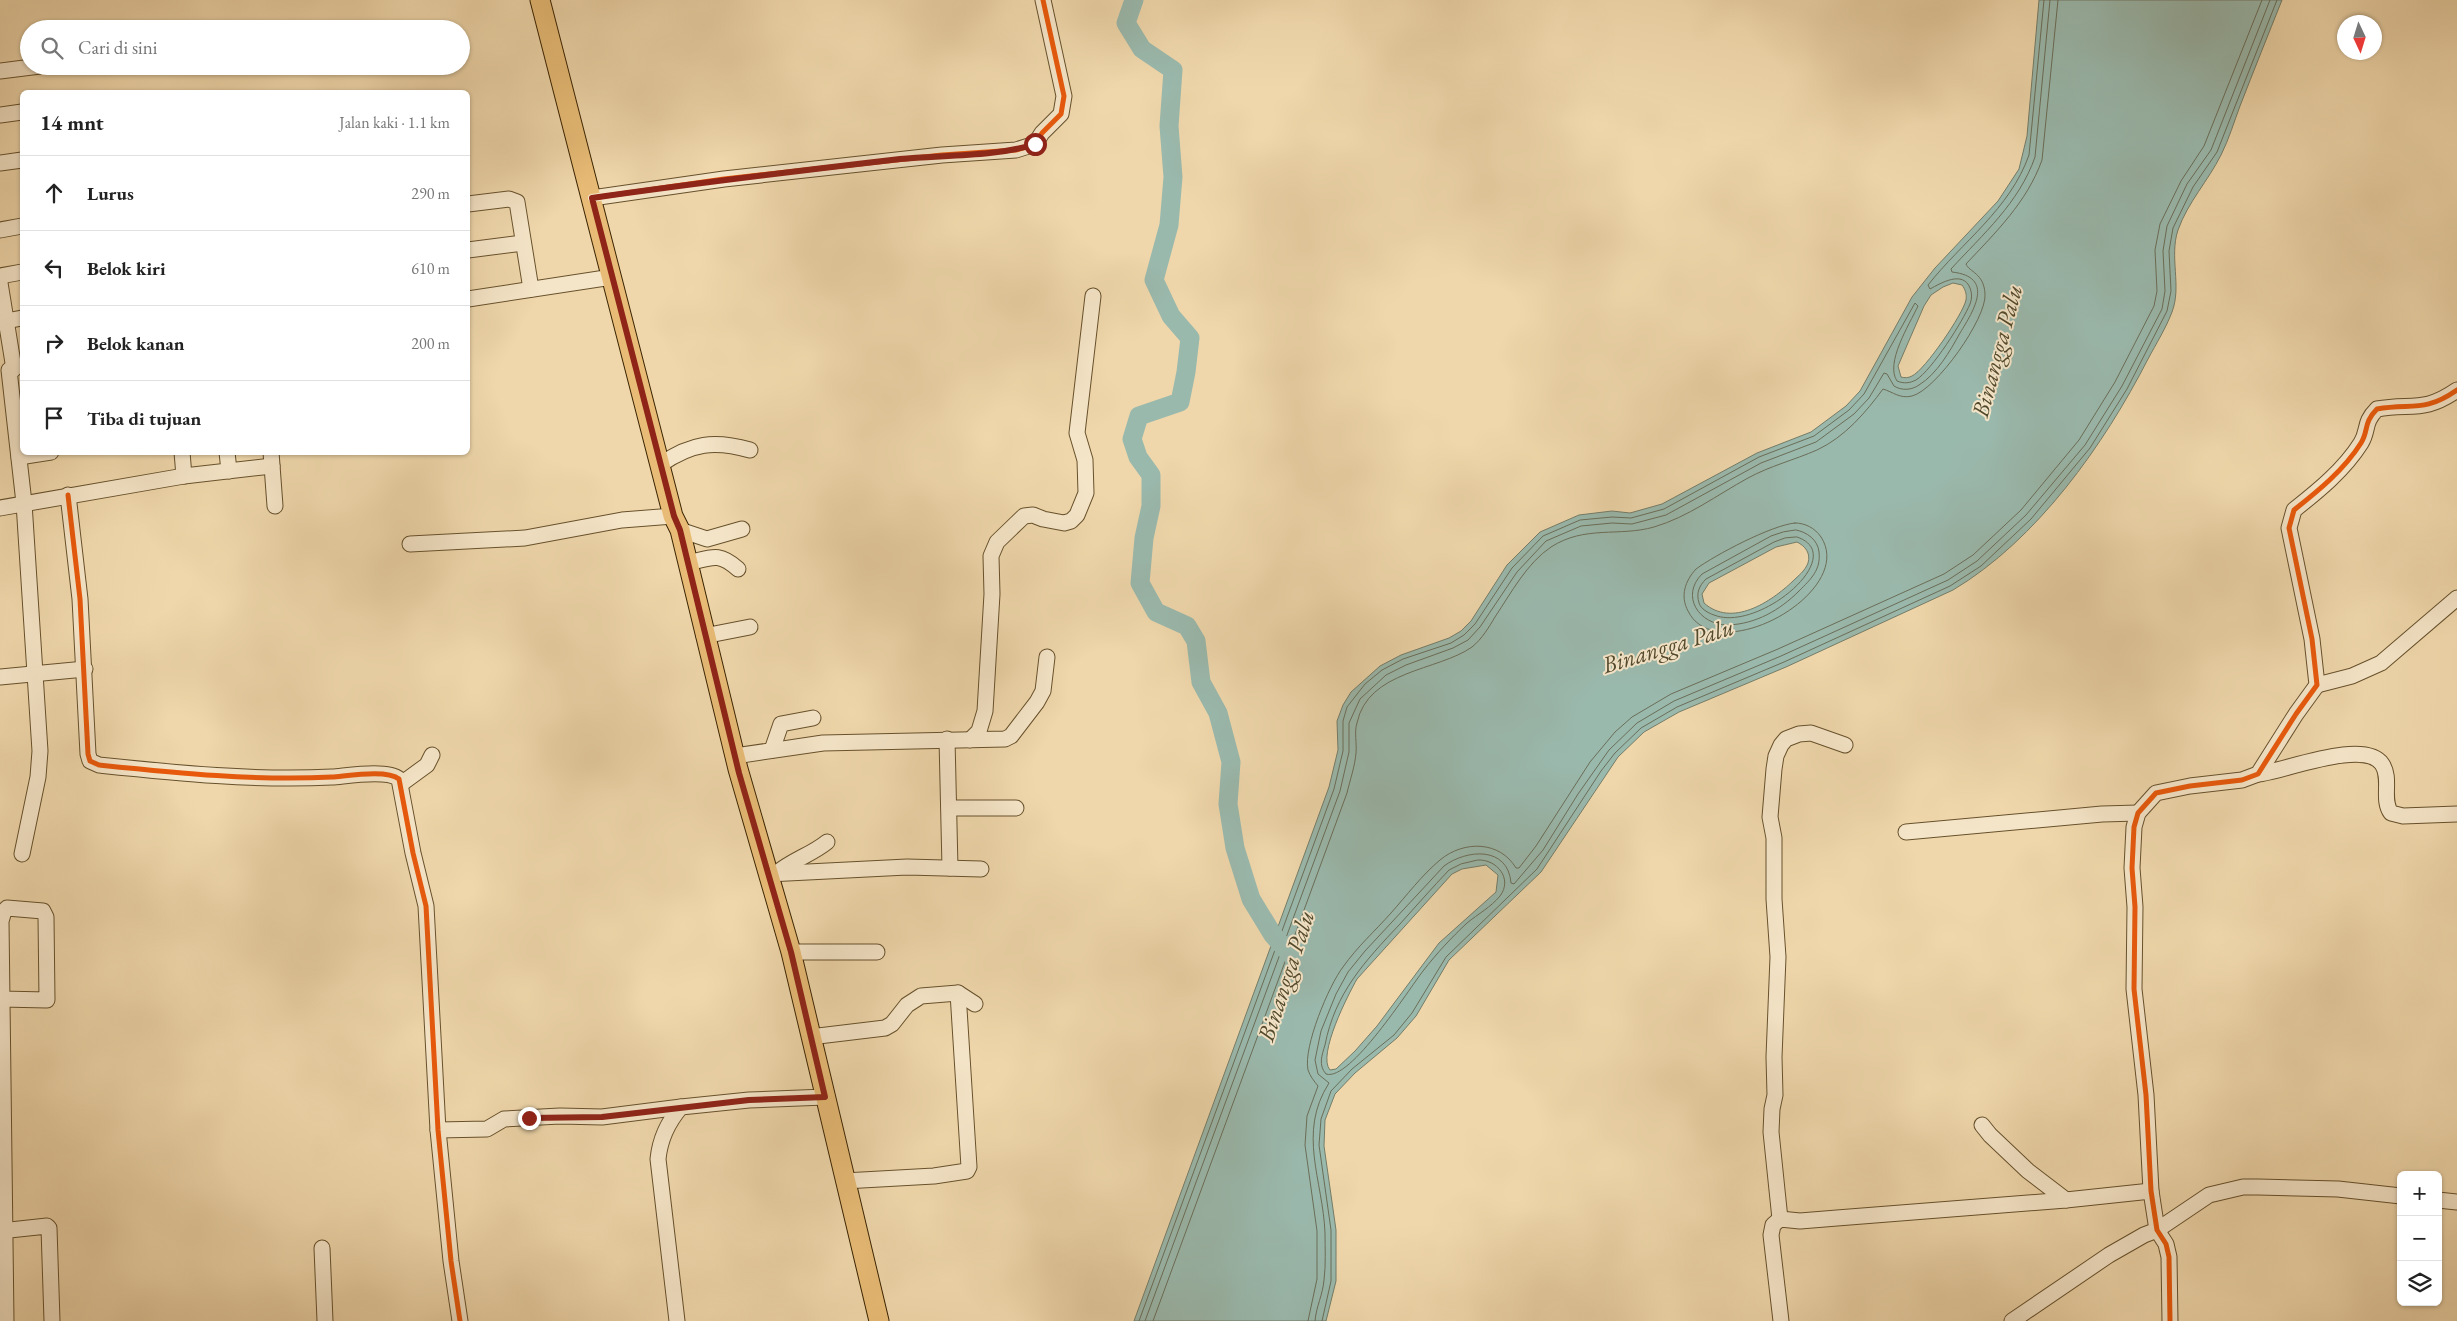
<!DOCTYPE html>
<html lang="id">
<meta charset="utf-8">
<style>
body{margin:0;font-family:"EB Garamond",serif;background:#f2f2f2;color:#222}
.controls{position:absolute;right:15px;bottom:15px;display:grid;overflow:hidden;border-radius:8px;box-shadow:0 1px 4px #0004}
.controls button{width:45px;height:45px;display:grid;place-items:center;padding:0;border:0;border-bottom:1px solid #e0e0e0;background:#fff;color:#222;font:25px sans-serif}
.compass{position:absolute;left:2337px;top:15px;width:45px;height:45px;border-radius:50%;background:#fff;box-shadow:0 1px 4px #0004;rotate:176deg}
.stop{position:absolute;width:15px;height:15px;margin:-11px;border:4px solid #8f2418;border-radius:50%;background:#fff}
.stop.end{background:#8f2418;border-color:#fff;box-shadow:0 1px 5px #0008}
.list{margin:0;padding:0;list-style:none}
h2{display:flex;justify-content:space-between;align-items:center;height:65px;margin:0;padding:0 20px;font-size:21px}
h2 small{font-size:16px;font-weight:400;color:#767676}
.list li{display:grid;grid-template-columns:32px 1fr auto;gap:15px;align-items:center;box-sizing:border-box;height:75px;padding:0 20px;border-top:1px solid #e0e0e0}
.list b{display:block;font-size:19px;white-space:nowrap}
.list em{font-size:16px;font-style:normal;color:#767676}
.icon{flex:none;width:28px;height:28px;fill:none;stroke:currentColor;stroke-width:2;stroke-linecap:round;stroke-linejoin:round}
.map{position:relative;flex:none;width:2457px;height:1321px;overflow:hidden}
.search{position:absolute;background:#fff;box-shadow:0 1px 4px #0004;left:20px;top:20px;width:450px;height:55px;display:flex;align-items:center;gap:12px;box-sizing:border-box;padding:0 18px;border-radius:28px;color:#767676;font-size:19px}
.panel{position:absolute;background:#fff;box-shadow:0 1px 4px #0004;left:20px;top:90px;width:450px;height:365px;border-radius:8px}
.map>svg:first-child{display:block}
.water{fill:#9ab9ad;stroke:#747d69;fill-rule:evenodd}
.lines{fill:none;stroke-linecap:round;stroke-linejoin:round}
.shore{stroke:#6a6e58;stroke-width:1}
.river{stroke:#9ab9ad;stroke-width:19}
.minor-casing{stroke:#67512c;stroke-width:17}
.major-casing{stroke:#3a2402;stroke-width:21}
.minor{stroke:#f5e5c8;stroke-width:15}
.major{stroke:#e8bc76;stroke-width:19}
.cycleway-casing{stroke:#f5e5c8;stroke-width:8}
.cycleway{stroke:#e8590c;stroke-width:5}
.route{stroke:#8f2418;stroke-width:6}
.labels{text-anchor:middle;stroke-width:4;stroke-linejoin:round;paint-order:stroke}
.water-label{font-size:24px;font-style:italic;fill:#52492d;stroke:#f5e5c8}
</style>
<div class="map">
<svg width="2457" height="1321" viewBox="0 0 2457 1321">
<rect width="100%" height="100%" fill="#efd7ab"/>
<filter id="stains"><feTurbulence type="fractalNoise" baseFrequency=".004" numOctaves="4"/><feColorMatrix values="0 0 0 0 .2 0 0 0 0 .09 0 0 0 0 .02 0 0 0 .5 -.17"/></filter>
<radialGradient id="worn" r=".72"><stop offset=".6" stop-color="#630" stop-opacity="0"/><stop offset="1" stop-color="#630" stop-opacity=".3"/></radialGradient>
<path class="water" d="M2039,0H2282C2268,35 2254,70 2240,106C2234,122 2229,139 2221,155C2208,181 2188,202 2178,230C2169,257 2182,286 2172,312C2166,328 2156,344 2148,359C2104,445 2037,540 1953,590L1786,667L1679,712L1644,732L1618,757L1541,872L1449,960L1416,1016L1397,1038L1355,1073L1335,1094L1325,1120L1324,1146L1336,1230V1281L1326,1321H1134L1329,787L1338,750L1337,721L1343,705L1351,692L1380,666L1401,655L1449,638L1461,631L1471,621L1507,565L1540,532L1579,515L1612,511L1630,513L1662,504L1757,453L1811,432L1846,406L1860,391L1912,297L1935,268L1998,201L2019,169L2027,136ZM1953,283L1962,285C1965,289 1967,294 1966,300C1963,314 1925,370 1912,376C1908,378 1905,378 1901,377L1898,366L1924,306L1931,295L1943,287ZM1797,542C1805,546 1811,553 1808,563C1805,571 1798,576 1793,581C1771,602 1732,628 1704,603L1702,594L1709,583L1776,547ZM1486,865L1498,875L1496,892L1439,943L1377,1026L1355,1051L1336,1069L1330,1070C1317,1055 1348,995 1357,979L1452,874L1462,869Z"/>
<g class="lines">
<g class="shore">
<path d="M1795,523C1805,523 1815,528 1821,537C1857,592 1717,670 1688,611C1680,596 1685,581 1696,569C1715,555 1772,525 1795,523Z"/>
<path d="M1796,530C1807,532 1818,540 1819,552C1821,570 1811,579 1799,591C1780,610 1756,624 1728,625C1699,625 1680,596 1702,574L1771,536L1783,532Z"/>
<path d="M1797,537C1851,555 1759,633 1714,615C1708,613 1701,609 1699,603C1696,593 1699,586 1706,579L1774,542L1785,538Z"/>
<path d="M1478,860C1497,859 1513,879 1500,896C1491,907 1478,914 1467,923C1451,938 1437,953 1423,971C1409,989 1350,1082 1326,1074C1318,1065 1322,1055 1325,1045C1335,993 1365,961 1400,924C1416,906 1432,888 1449,870L1461,864Z"/>
<path d="M1139,1321L1334,789L1343,751V721L1347,707L1365,684L1382,670L1403,659L1451,643L1464,635L1475,624L1512,568L1543,536L1580,520L1612,517L1631,518L1664,509L1759,457L1814,436L1849,410L1864,394L1915,303L1918,306C1909,325 1885,363 1897,381C1904,384 1910,383 1916,380C1932,370 1963,321 1970,304C1972,299 1972,293 1970,288C1963,270 1941,283 1930,289L1928,285C1962,242 2010,209 2029,155L2044,0"/>
<path d="M1145,1321L1340,791L1349,752V723L1360,699L1386,675L1406,665L1453,648L1468,640L1480,627L1517,572L1546,541L1581,526L1612,523L1632,524L1666,515L1761,463L1816,442L1854,414L1869,398L1884,373L1887,374L1894,386C1902,391 1912,390 1919,385C1937,374 1950,351 1960,333C1974,310 1995,277 1952,272L1951,269C1983,234 2019,203 2035,157L2050,0"/>
<path d="M1153,1321L1347,793C1350,780 1355,766 1356,753C1357,743 1354,732 1357,723C1368,670 1438,671 1472,647C1482,639 1489,627 1495,617C1511,593 1527,563 1551,547C1585,525 1619,537 1654,527C1688,517 1717,495 1748,478C1770,466 1794,460 1817,450C1845,437 1866,412 1883,389C1893,392 1900,399 1912,396C1936,390 1987,318 1985,294C1984,273 1969,272 1966,264C1996,232 2027,202 2042,160L2058,0"/>
<path d="M1308,1321L1317,1279V1231L1305,1145L1307,1116L1318,1086C1314,1081 1310,1076 1308,1070C1303,1047 1329,985 1343,967C1357,947 1375,931 1391,913C1407,895 1422,875 1440,860C1464,840 1500,841 1516,868H1519L1536,846L1590,762L1615,732L1632,717L1671,694L1778,649L1944,574L1973,555L2021,510L2079,440L2115,382L2154,306L2157,291L2155,250L2160,224L2181,181L2204,146L2262,0"/>
<path d="M1315,1321C1316,1307 1323,1294 1324,1280C1326,1265 1325,1248 1325,1233C1323,1180 1297,1133 1329,1083L1318,1074L1315,1060L1321,1031L1336,994L1348,972L1365,951L1444,866C1467,849 1508,846 1511,883L1514,884L1543,850L1578,794L1609,750L1637,723L1674,701L1781,656L1948,580L1977,561L2026,515L2085,445L2122,386L2162,309L2165,291L2163,251L2167,226L2187,184L2211,150L2270,0"/>
<path d="M1322,1321L1331,1281V1230L1319,1145L1321,1119L1331,1091L1352,1069L1394,1035L1412,1013L1446,957L1537,869L1601,771L1615,753L1641,728L1677,707L1784,662L1950,586L1981,566L2031,519L2090,448L2127,389L2167,311L2171,291L2169,251L2173,228L2193,187L2217,152L2277,0"/>
</g>
<path class="river" d="M1134,0L1126,23L1142,49L1173,70L1169,126L1173,177L1169,225L1154,280L1171,316L1190,338L1186,372L1180,402L1139,416L1132,439L1138,457L1151,475V506L1144,538L1140,583L1156,612L1187,626L1196,641L1201,682L1218,713L1231,762L1228,804L1235,848L1251,899L1273,935L1290,954"/>
<g class="minor-casing">
<g id="minor">
<path d="M0,71L40,66"/>
<path d="M0,115L22,112"/>
<path d="M0,163L22,160"/>
<path d="M592,198L724,179L942,155L1016,150L1035,144L1042,133L1061,114L1064,96L1043,0"/>
<path d="M468,204L509,199L517,202L531,289"/>
<path d="M0,230L22,226"/>
<path d="M468,250L523,243"/>
<path d="M0,276L22,272"/>
<path d="M0,283L14,369"/>
<path d="M468,299L612,277"/>
<path d="M6,321L22,318"/>
<path d="M9,370L24,503L40,751L38,777L22,854"/>
<path d="M182,452L184,476"/>
<path d="M227,452L229,471"/>
<path d="M271,452L275,506"/>
<path d="M19,457L51,452"/>
<path d="M661,464C692,443 714,440 750,450"/>
<path d="M68,495L80,599L88,754L90,761L99,765C177,773 254,781 332,777C347,776 387,769 399,779L413,853L426,906L438,1130L451,1261L460,1321"/>
<path d="M0,508L184,476L272,466"/>
<path d="M680,530L707,539L742,529"/>
<path d="M410,544L525,538L622,520L673,516"/>
<path d="M688,563C711,558 718,551 738,569"/>
<path d="M704,636L750,627"/>
<path d="M0,677L85,669"/>
<path d="M2317,685L2352,676L2381,663L2457,598"/>
<path d="M947,739L950,868"/>
<path d="M970,740L979,731L985,711L992,594L991,556L997,542L1024,516L1033,515L1043,519L1064,523L1071,521L1077,515L1086,493L1085,460L1077,433L1093,296"/>
<path d="M772,750L781,724L813,718"/>
<path d="M735,756L823,743L1005,739L1011,736L1037,702L1043,691L1047,657"/>
<path d="M2258,774C2282,772 2364,738 2382,764C2392,779 2381,799 2391,813L2403,816L2457,814"/>
<path d="M401,784L427,765L432,755"/>
<path d="M949,808H1016"/>
<path d="M1906,832L2102,814L2138,813"/>
<path d="M777,873C792,860 811,855 827,842"/>
<path d="M768,874L907,867L981,869"/>
<path d="M791,952H877"/>
<path d="M0,999H1L47,1000L46,917L43,911L7,908L4,911L1,921L6,1321"/>
<path d="M810,1037L885,1028L892,1024L907,1005L921,996L958,993L975,1004"/>
<path d="M1982,1125L1990,1135L2028,1171L2066,1200"/>
<path d="M438,1130L487,1129L504,1119L560,1116L602,1117L681,1107"/>
<path d="M844,1181L934,1176L967,1171L969,1167L958,993"/>
<path d="M2438,1200L2457,1202"/>
<path d="M1780,1219L1771,1132L1772,1109L1775,1095L1774,1057L1778,957L1774,899V838L1770,817L1774,769L1776,756L1781,745L1786,739L1799,734L1811,733L1845,745"/>
<path d="M0,1231L47,1226L49,1228L52,1321"/>
<path d="M322,1248L325,1321"/>
<path d="M677,1321L658,1159C660,1139 668,1122 681,1107L749,1100L825,1097"/>
<path d="M1781,1321L1771,1235L1773,1225L1780,1219L1800,1221L1837,1218L2066,1200L2151,1191"/>
<path d="M2012,1321L2109,1255L2144,1235L2157,1230L2209,1195L2243,1187H2258L2338,1189L2401,1196"/>
<path d="M2170,1321L2169,1257L2166,1244L2157,1230L2151,1191L2146,1095L2134,989L2135,907L2132,868L2134,827L2138,813L2156,793L2190,786L2242,780L2258,774L2296,714L2317,685L2312,639L2289,528L2294,510C2318,491 2344,470 2361,443C2369,430 2363,423 2377,409C2412,403 2424,413 2457,390"/>
</g>
</g>
<g class="major-casing">
<path id="major" d="M540,0L673,516L680,530L738,769L791,952L879,1321"/>
</g>
<use href="#minor" class="minor"/>
<use href="#major" class="major"/>
<g class="cycleway-casing">
<g id="cycleway">
<path d="M592,198L724,179L942,155L1016,150L1035,144L1042,133L1061,114L1064,96L1043,0"/>
<path d="M68,495L80,599L88,754L90,761L99,765C177,773 254,781 332,777C347,776 387,769 399,779L413,853L426,906L438,1130L451,1261L460,1321"/>
<path d="M2170,1321L2169,1257L2166,1244L2157,1230L2151,1191L2146,1095L2134,989L2135,907L2132,868L2134,827L2138,813L2156,793L2190,786L2242,780L2258,774L2296,714L2317,685L2312,639L2289,528L2294,510C2318,491 2344,470 2361,443C2369,430 2363,423 2377,409C2412,403 2424,413 2457,390"/>
</g>
</g>
<use href="#cycleway" class="cycleway"/>
</g>
<g class="lines">
<path class="route" d="M529,1118L602,1117L749,1100L825,1097L791,952L739,773L680,530L674,516L592,198C695,183 797,171 900,159C941,155 997,157 1035,144"/>
</g>
<g class="labels">
<g class="water-label">
<text transform="translate(1997 351) rotate(-75)" y="8">Binangga Palu</text>
<text transform="translate(1668 646) rotate(-17)" y="8">Binangga Palu</text>
<text transform="translate(1286 976) rotate(-72)" y="8">Binangga Palu</text>
</g>
</g>
<rect width="100%" height="100%" filter="url(#stains)"/>
<rect width="100%" height="100%" fill="url(#worn)"/>
</svg>
<div class="controls">
<button>+</button>
<button>−</button>
<button><svg class="icon" aria-label="layers" viewBox="0 0 24 24"><path d="M12 4l9 5-9 5-9-5zM3 14l9 5 9-5"/></svg></button>
</div>
<svg class="compass" viewBox="-18 -18 36 36"><path d="M0-13l5 13h-10z" fill="#e53935"/><path d="M0 13l5-13h-10z" fill="#767676"/></svg>
<div class="stop" style="left:1035px;top:144px"></div>
<div class="stop end" style="left:529px;top:1118px"></div>
<div class="search"><svg class="icon" aria-label="search" viewBox="0 0 24 24"><circle cx="10" cy="10" r="6"/><path d="M15 15l6 6"/></svg>Cari di sini</div>
<section class="panel">
<h2>14 mnt<small>Jalan kaki · 1.1 km</small></h2>
<ul class="list">
<li><svg class="icon" aria-label="ahead" viewBox="0 0 24 24"><path d="M12 20V5M6 11l6-6 6 6"/></svg><div><b>Lurus</b></div><em>290 m</em></li>
<li><svg class="icon" aria-label="left" viewBox="0 0 24 24"><path d="M17 20v-9H6M10 6l-5 5 5 5"/></svg><div><b>Belok kiri</b></div><em>610 m</em></li>
<li><svg class="icon" aria-label="right" viewBox="0 0 24 24"><path d="M7 20v-9h11M14 6l5 5-5 5"/></svg><div><b>Belok kanan</b></div><em>200 m</em></li>
<li><svg class="icon" aria-label="arrive" viewBox="0 0 24 24"><path d="M6 21V4h12l-3 4 3 4H6"/></svg><div><b>Tiba di tujuan</b></div></li>
</ul>
</section>
</div>
